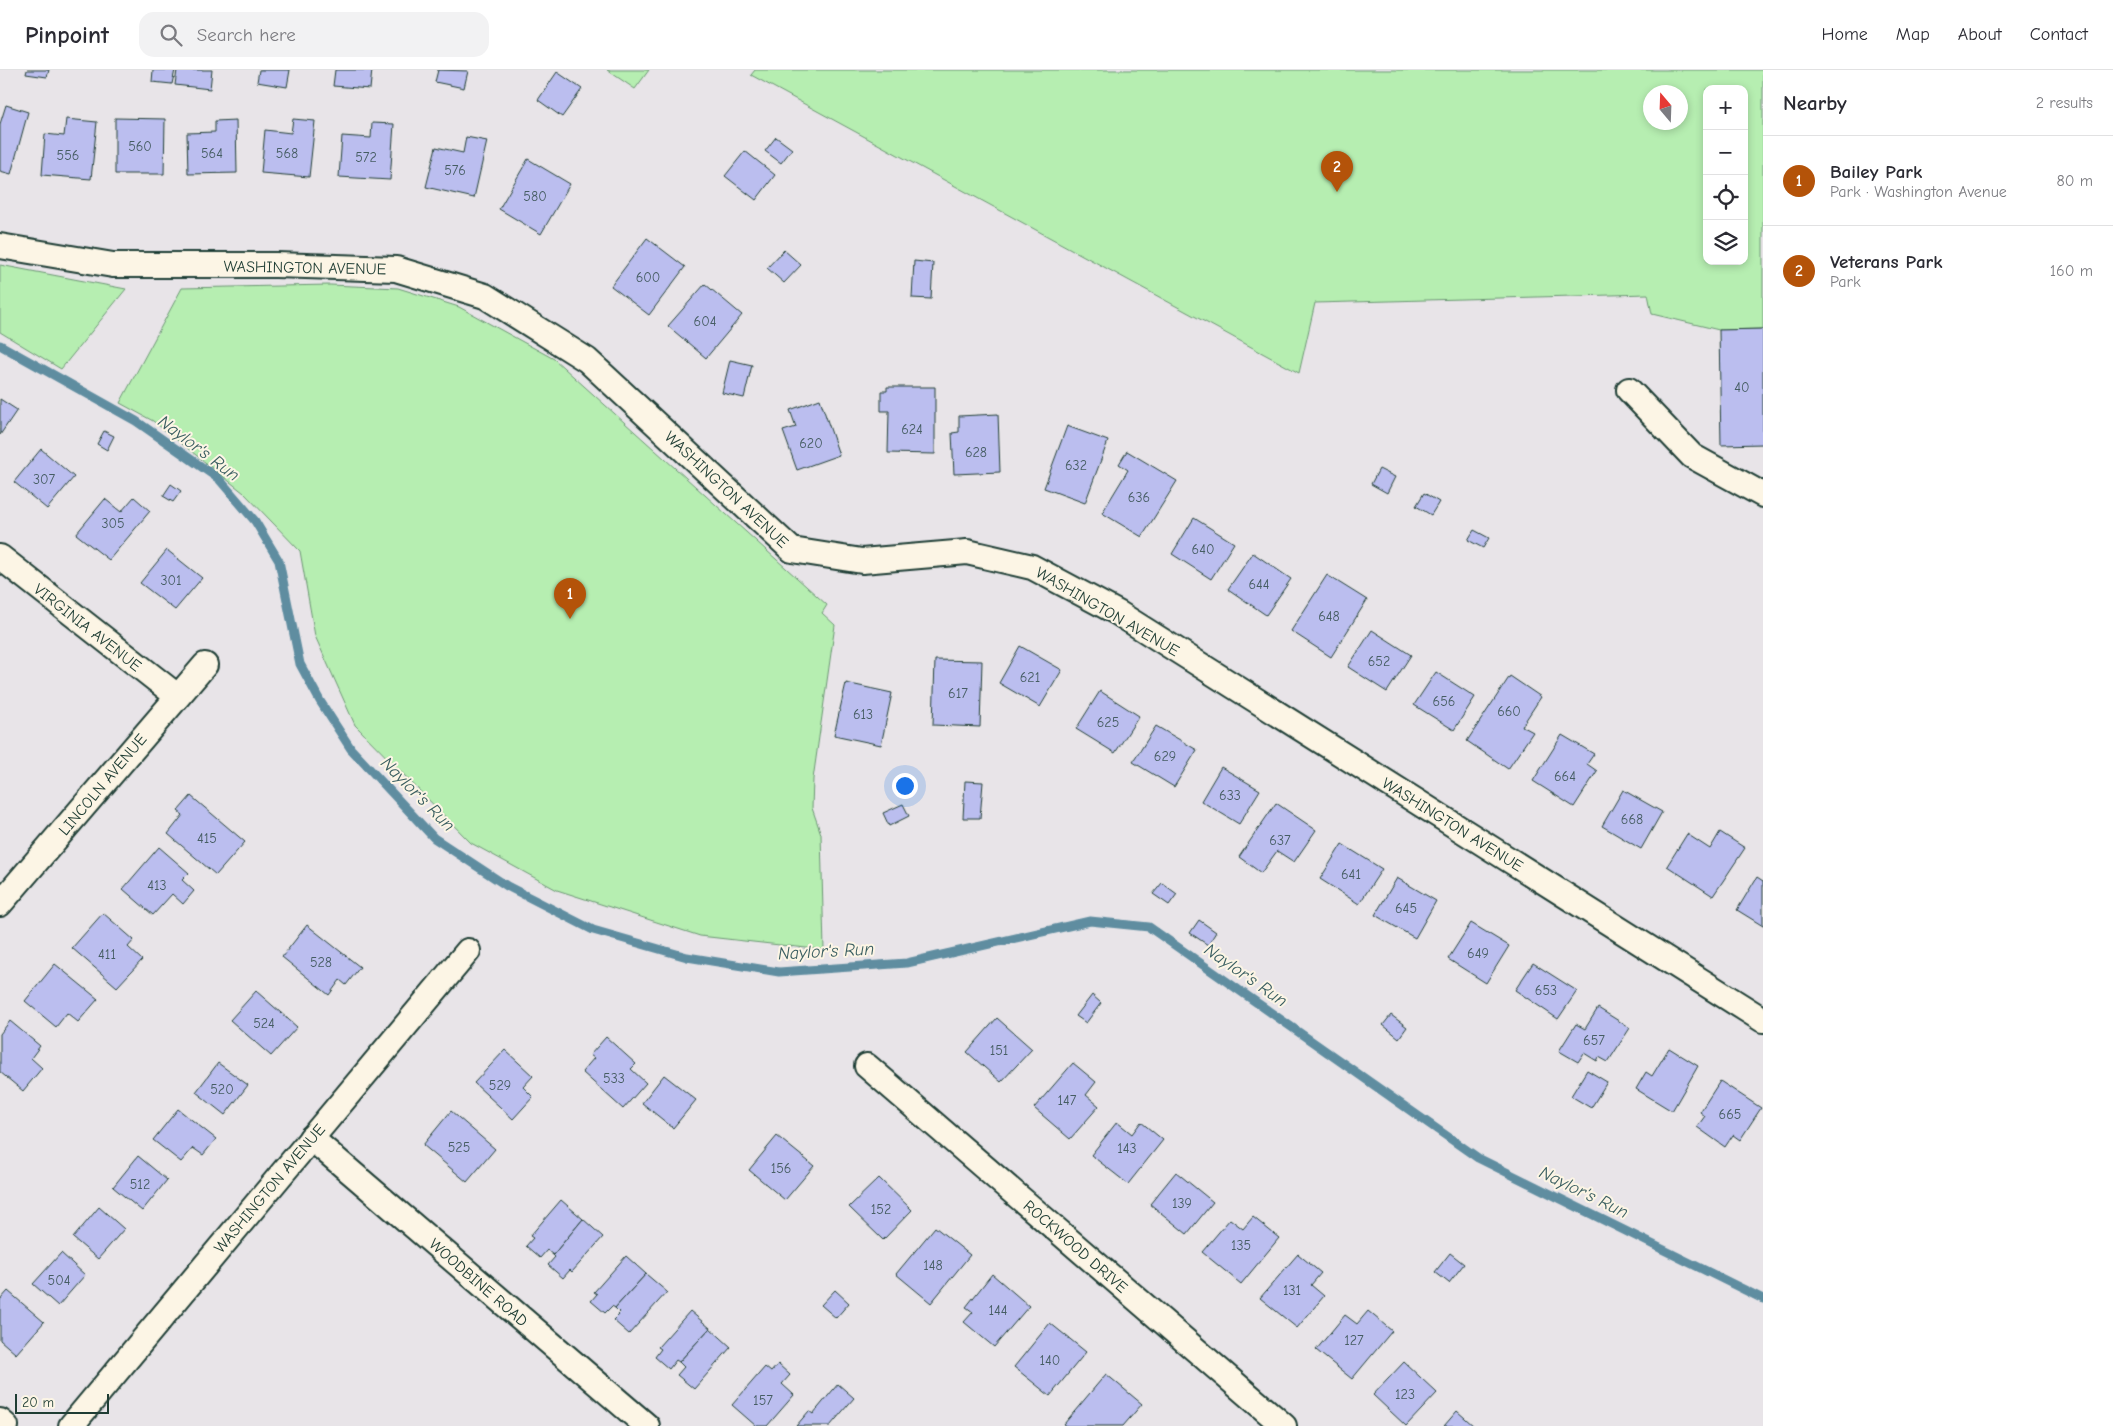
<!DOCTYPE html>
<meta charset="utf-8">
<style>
body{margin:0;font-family:"Comic Neue",sans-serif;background:#f2f2f3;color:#2b2b33}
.controls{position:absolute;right:15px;top:15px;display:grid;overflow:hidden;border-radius:10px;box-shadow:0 2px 8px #0003}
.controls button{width:45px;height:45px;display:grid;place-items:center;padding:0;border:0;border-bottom:1px solid #e1e1e2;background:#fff;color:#2b2b33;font:25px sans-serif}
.compass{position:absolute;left:1643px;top:15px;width:45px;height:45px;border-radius:50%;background:#fff;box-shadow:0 2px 8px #0003;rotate:341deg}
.scale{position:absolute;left:15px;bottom:12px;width:94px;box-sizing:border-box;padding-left:5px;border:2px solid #1f3d34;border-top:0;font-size:14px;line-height:18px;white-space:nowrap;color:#1f3d34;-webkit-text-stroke:4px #fcf5e5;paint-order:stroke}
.you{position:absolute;left:904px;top:715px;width:18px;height:18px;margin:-12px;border:4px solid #fff;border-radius:50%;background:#1a73e8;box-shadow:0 0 0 8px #1a73e833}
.badge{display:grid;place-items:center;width:32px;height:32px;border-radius:50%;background:#b45309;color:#fff;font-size:16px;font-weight:700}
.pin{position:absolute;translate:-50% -41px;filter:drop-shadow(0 1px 2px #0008)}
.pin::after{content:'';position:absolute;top:26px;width:18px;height:15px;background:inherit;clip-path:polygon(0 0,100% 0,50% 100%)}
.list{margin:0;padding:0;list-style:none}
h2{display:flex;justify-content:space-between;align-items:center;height:65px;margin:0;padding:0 20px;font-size:21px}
h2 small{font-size:16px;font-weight:400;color:#7c7c81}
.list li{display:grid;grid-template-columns:32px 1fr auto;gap:15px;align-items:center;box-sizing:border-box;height:90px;padding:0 20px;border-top:1px solid #e1e1e2}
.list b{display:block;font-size:19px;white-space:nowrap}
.list p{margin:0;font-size:16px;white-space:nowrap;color:#7c7c81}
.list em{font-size:16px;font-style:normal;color:#7c7c81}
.icon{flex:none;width:28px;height:28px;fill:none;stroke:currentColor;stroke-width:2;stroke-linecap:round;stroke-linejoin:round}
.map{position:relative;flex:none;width:1763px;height:1356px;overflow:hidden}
header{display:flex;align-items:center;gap:30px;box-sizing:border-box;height:70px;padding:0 25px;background:#fff;border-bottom:1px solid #e1e1e2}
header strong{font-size:24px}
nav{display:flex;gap:28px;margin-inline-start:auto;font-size:18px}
.search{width:350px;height:45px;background:#f2f2f3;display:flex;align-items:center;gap:12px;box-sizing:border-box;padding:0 18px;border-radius:15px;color:#7c7c81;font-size:19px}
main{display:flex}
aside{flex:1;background:#fff}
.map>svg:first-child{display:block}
.green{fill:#b6eeb1;stroke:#6a9672;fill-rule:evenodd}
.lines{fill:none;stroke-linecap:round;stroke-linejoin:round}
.stream{stroke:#5f8da0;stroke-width:9}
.building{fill:#bbbeef;stroke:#1f3d34}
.street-casing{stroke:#1f3d34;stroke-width:28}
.street{stroke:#fcf5e5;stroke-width:24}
.labels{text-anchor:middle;stroke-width:4;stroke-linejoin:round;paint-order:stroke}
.number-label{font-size:14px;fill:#465d63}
.street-label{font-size:16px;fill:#1f3d34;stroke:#fcf5e5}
.water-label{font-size:18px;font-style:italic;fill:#3a5e61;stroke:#fcf5e5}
</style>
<header>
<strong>Pinpoint</strong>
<div class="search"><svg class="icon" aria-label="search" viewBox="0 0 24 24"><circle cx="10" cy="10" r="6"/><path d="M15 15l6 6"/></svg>Search here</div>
<nav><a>Home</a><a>Map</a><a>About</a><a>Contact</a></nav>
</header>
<main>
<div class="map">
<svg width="1763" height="1356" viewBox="0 0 1763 1356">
<rect width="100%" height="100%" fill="#e8e4e8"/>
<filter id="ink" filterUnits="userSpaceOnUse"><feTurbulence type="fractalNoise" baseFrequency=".02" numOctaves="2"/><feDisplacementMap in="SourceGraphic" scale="10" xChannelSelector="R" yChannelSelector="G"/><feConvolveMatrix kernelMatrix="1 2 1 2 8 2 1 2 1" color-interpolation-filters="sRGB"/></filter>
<g filter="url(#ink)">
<g class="green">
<path d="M607,0H649L635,19Z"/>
<path d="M755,0H1763V259L1719,260L1652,244L1648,224L1315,233L1299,303L751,5ZM1707,19H1744V191H1707ZM1650,22H1680V52H1650Z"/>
<path d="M0,195L126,219L61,299L0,262Z"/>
<path d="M330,215L398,218L459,237L554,289L827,535L822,543L835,555L813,709L812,738L821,764L824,880L700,866L557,820L471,773L355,655L315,566L300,481L244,423L153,351L120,333L182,218Z"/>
</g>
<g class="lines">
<path class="stream" d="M0,275L136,351L219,409L255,451L279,491L300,594L320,631L351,679L434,768L507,816L593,860L687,887L779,902L907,893L1090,851L1149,857L1478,1088L1763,1229"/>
</g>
<g class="building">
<path d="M27,0H49L47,7L26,4Z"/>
<path d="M153,0H175L172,14L152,12Z"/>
<path d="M177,0H212L210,19L175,15Z"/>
<path d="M259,0H290L287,17L257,12Z"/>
<path d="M335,0H372L370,19L333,16Z"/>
<path d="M438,0L468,1L464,18L435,12Z"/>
<path d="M557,2L582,19L562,47L538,30Z"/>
<path d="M6,35L28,42L11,104L0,101V54Z"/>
<path d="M115,48L165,49L164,104H115Z"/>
<path d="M66,49L97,52L91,109L42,105L45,64L64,66Z"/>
<path d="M293,49L315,51L309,107L261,103L265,60L291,63Z"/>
<path d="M236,50L237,103L188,104L187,63L215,62V51Z"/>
<path d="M372,53L394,54L390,110L339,107L342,66L371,68Z"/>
<path d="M466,67L487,71L474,128L426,117L436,77L463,83Z"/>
<path d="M776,67L792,79L781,93L765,81Z"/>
<path d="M745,81L775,105L756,130L725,106Z"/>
<path d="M528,89L570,114L541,164L499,139Z"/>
<path d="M647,168L685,197L649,245L611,216Z"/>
<path d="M784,180L801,195L784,213L767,198Z"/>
<path d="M914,191L933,193L931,229L912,228Z"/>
<path d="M705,214L742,245L706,288L668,256Z"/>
<path d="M1763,259V374L1721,375L1719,260Z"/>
<path d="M730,290L752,295L744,328L722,323Z"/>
<path d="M887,317H935V384L888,383L889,341H881V321H887Z"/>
<path d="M0,329L17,340L0,365Z"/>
<path d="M820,329L839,385L797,400L783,361L796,357L790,340Z"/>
<path d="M998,344L1000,402L954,404L952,363L959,362V346Z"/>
<path d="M1067,356L1108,371L1085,433L1044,418Z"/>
<path d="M104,361L114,366L107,380L97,374Z"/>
<path d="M41,379L74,407L47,439L14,412Z"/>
<path d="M1127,381L1177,411L1142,467L1102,443L1128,400L1119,394Z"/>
<path d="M1379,399L1395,407L1387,423L1371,414Z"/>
<path d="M171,414L181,421L173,432L163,426Z"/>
<path d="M1424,423L1439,432L1431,445L1416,436Z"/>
<path d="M134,427L150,441L109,490L76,464L105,429L121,442Z"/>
<path d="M1194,448L1234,473L1211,509L1172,484Z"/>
<path d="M1474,460L1489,468L1483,478L1468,470Z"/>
<path d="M167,480L202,508L175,540L140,513Z"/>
<path d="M1253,483L1291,509L1266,545L1228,519Z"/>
<path d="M1327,505L1367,530L1331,587L1291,561Z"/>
<path d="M1372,560L1411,585L1387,622L1348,597Z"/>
<path d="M1020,576L1062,600L1040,637L999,613Z"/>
<path d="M935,590L982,591L980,657L933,655Z"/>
<path d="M1436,602L1475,627L1454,660L1414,635Z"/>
<path d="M1510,606L1541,627L1522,656L1533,662L1508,699L1467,671Z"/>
<path d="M846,613L892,623L881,675L834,665Z"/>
<path d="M1100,621L1139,646L1115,683L1076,659Z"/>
<path d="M1156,656L1197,680L1174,717L1133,692Z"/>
<path d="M1562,665L1594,684L1587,694L1597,701L1574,737L1533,711Z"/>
<path d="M1221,697L1260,720L1239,754L1201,731Z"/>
<path d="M965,711L983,712L980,748H963Z"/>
<path d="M1623,720L1662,742L1641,779L1602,756Z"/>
<path d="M191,726L245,772L216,805L168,764L183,745L178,741Z"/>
<path d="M1276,733L1316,760L1294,792L1277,781L1261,803L1239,787Z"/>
<path d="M903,734L909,746L889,756L883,743Z"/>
<path d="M1720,762L1745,778L1713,826L1667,796L1687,764L1710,779Z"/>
<path d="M1342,774L1382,799L1359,834L1320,809Z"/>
<path d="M159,777L189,803L182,810L194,821L183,834L172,824L153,845L123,819Z"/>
<path d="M1757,807L1763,811V856L1737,840Z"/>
<path d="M1397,808L1436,831L1415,868L1375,845Z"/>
<path d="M1162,813L1177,824L1169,835L1153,824Z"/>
<path d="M103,843L134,870L128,877L142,890L117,917L72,878Z"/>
<path d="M1199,850L1216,862L1208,875L1190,863Z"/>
<path d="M1471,853L1509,876L1486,913L1448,889Z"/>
<path d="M307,855L360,897L346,915L340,910L329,925L282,887Z"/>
<path d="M1533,893L1577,921L1558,949L1515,920Z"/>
<path d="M55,894L98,929L78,952L67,943L56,957L25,931Z"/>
<path d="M256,921L297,957L271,986L230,950Z"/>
<path d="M1092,925L1101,933L1086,953L1076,946Z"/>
<path d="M1598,938L1630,958L1608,992L1599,987L1597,991L1584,983L1578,992L1559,981L1576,954L1585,959Z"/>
<path d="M1391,945L1407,957L1399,968L1383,955Z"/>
<path d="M997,948L1032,979L1001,1012L967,982Z"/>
<path d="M10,951L40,976L31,988L42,998L23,1021L0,1002V964Z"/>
<path d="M606,967L636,994L631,999L646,1013L623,1039L582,1002L594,988L590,985Z"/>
<path d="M1669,978L1698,996L1672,1041L1636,1019L1646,1002L1652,1006Z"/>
<path d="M505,980L533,1006L523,1017L533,1027L513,1049L474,1013Z"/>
<path d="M218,993L248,1015L225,1045L196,1022Z"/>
<path d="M1073,993L1096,1012L1086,1025L1099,1036L1070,1069L1034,1038Z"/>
<path d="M1587,1000L1607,1012L1591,1038L1571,1026Z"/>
<path d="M664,1005L696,1030L673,1058L642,1033Z"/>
<path d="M1720,1011L1761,1038L1740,1070L1733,1065L1725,1077L1697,1057L1705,1046L1700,1042Z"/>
<path d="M178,1039L216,1069L203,1085L193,1078L181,1092L153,1070Z"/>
<path d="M451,1041L495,1079L467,1112L423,1075Z"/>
<path d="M1117,1052L1132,1064L1141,1052L1163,1070L1128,1114L1091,1085Z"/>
<path d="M777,1066L814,1096L785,1130L749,1100Z"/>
<path d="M138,1086L167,1110L142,1141L113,1117Z"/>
<path d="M1176,1102L1213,1132L1187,1164L1150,1134Z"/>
<path d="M879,1108L912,1140L883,1170L849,1137Z"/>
<path d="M561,1130L583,1149L553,1185L547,1180L540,1188L526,1176L533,1168L530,1166Z"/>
<path d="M99,1137L124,1159L98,1189L73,1168Z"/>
<path d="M1253,1147L1279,1168L1241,1214L1202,1182L1230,1149L1243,1159Z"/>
<path d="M583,1149L603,1167L572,1202L570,1200L563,1208L548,1195L555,1187L553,1185Z"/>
<path d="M935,1157L970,1185L931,1233L896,1204Z"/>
<path d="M61,1183L85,1205L58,1236L33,1214Z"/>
<path d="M1450,1183L1464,1194L1449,1213L1435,1202Z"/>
<path d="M1298,1184L1321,1203L1311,1215L1324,1226L1297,1258L1260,1228Z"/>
<path d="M626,1186L646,1204L615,1238L612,1236L605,1243L591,1231L597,1224L594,1222Z"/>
<path d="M646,1204L667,1222L629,1264L613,1250L620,1243L615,1238Z"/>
<path d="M992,1204L1029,1236L994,1277L964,1252L973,1242L966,1237Z"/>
<path d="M835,1220L849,1233L836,1248L821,1235Z"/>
<path d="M8,1221L44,1252L16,1284L0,1270V1230Z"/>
<path d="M690,1241L710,1258L679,1292L676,1290L669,1299L655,1287L661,1279L658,1277Z"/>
<path d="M1368,1241L1392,1261L1352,1309L1316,1280L1345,1245L1357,1254Z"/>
<path d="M1050,1253L1086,1282L1050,1326L1014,1297Z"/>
<path d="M710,1258L731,1277L694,1319L677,1305L684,1297L679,1292Z"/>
<path d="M1404,1292L1437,1323L1406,1356L1373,1325Z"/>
<path d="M778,1294L790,1305L782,1314L794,1325L767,1356H756L732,1335L765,1297L771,1302Z"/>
<path d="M1106,1304L1142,1334L1123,1356H1067L1064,1354Z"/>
<path d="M838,1314L854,1328L830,1356H796L809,1341L813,1344Z"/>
<path d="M1457,1341L1474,1356H1444Z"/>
</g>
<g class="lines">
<g class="street-casing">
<g id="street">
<path d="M0,176L113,195H276L396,199L485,226L587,290L792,480L862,491L967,482L1032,497L1118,543L1763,950"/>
<path d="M1629,320L1692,386L1763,425"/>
<path d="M0,487L177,626"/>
<path d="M0,834L205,595"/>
<path d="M867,996L1284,1356"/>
<path d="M311,1068L647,1356"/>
<path d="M0,1351L6,1356"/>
<path d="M71,1356L468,881"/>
</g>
</g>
<use href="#street" class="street"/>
</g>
</g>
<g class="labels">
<g class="number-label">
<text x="140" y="81">560</text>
<text x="212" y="88">564</text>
<text x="287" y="88">568</text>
<text x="68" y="90">556</text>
<text x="366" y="92">572</text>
<text x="455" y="105">576</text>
<text x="535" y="131">580</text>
<text x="648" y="212">600</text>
<text x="705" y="256">604</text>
<text x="1742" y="322">40</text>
<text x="912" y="364">624</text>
<text x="811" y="378">620</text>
<text x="976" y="387">628</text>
<text x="1076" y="400">632</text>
<text x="44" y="414">307</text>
<text x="1139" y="432">636</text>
<text x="113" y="458">305</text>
<text x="1203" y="484">640</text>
<text x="171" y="515">301</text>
<text x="1259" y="519">644</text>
<text x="1329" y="551">648</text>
<text x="1379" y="596">652</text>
<text x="1030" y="612">621</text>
<text x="958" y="628">617</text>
<text x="1444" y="636">656</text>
<text x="1509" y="646">660</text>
<text x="863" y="649">613</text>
<text x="1108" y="657">625</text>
<text x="1165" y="691">629</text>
<text x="1565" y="711">664</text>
<text x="1230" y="730">633</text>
<text x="1632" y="754">668</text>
<text x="207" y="773">415</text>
<text x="1280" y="775">637</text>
<text x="1351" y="809">641</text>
<text x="157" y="820">413</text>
<text x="1406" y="843">645</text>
<text x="1478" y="888">649</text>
<text x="107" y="889">411</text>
<text x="321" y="897">528</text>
<text x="1546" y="925">653</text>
<text x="264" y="958">524</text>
<text x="1594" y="975">657</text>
<text x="999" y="985">151</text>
<text x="614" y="1013">533</text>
<text x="500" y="1020">529</text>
<text x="222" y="1024">520</text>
<text x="1067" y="1035">147</text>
<text x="1730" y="1049">665</text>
<text x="459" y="1082">525</text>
<text x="1127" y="1083">143</text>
<text x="781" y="1103">156</text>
<text x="140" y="1119">512</text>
<text x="1182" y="1138">139</text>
<text x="881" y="1144">152</text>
<text x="1241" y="1180">135</text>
<text x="933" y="1200">148</text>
<text x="59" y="1215">504</text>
<text x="1292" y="1225">131</text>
<text x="998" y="1245">144</text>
<text x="1354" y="1275">127</text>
<text x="1050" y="1295">140</text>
<text x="1405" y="1329">123</text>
<text x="763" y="1335">157</text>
</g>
<g class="street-label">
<text transform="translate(305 197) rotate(1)" y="6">WASHINGTON AVENUE</text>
<text transform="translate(727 419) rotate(43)" y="6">WASHINGTON AVENUE</text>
<text transform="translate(1108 541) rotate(30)" y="6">WASHINGTON AVENUE</text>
<text transform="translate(88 557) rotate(38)" y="6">VIRGINIA AVENUE</text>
<text transform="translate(102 714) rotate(-50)" y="6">LINCOLN AVENUE</text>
<text transform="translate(1453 754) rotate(32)" y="6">WASHINGTON AVENUE</text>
<text transform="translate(269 1118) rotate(-50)" y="6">WASHINGTON AVENUE</text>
<text transform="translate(1076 1176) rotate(41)" y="6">ROCKWOOD DRIVE</text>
<text transform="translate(479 1212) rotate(41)" y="6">WOODBINE ROAD</text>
</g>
<g class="water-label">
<text transform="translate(199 378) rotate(37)" y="6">Naylor's Run</text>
<text transform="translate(418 724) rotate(45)" y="6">Naylor's Run</text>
<text transform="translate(826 881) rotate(-3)" y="6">Naylor's Run</text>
<text transform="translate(1246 905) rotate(35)" y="6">Naylor's Run</text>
<text transform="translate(1584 1122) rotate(26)" y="6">Naylor's Run</text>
</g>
</g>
</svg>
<div class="controls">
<button>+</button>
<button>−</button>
<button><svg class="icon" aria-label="locate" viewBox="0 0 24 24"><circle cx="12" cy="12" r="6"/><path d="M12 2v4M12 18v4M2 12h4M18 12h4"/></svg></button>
<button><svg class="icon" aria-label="layers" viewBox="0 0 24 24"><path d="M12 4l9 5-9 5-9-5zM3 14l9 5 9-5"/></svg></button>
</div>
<svg class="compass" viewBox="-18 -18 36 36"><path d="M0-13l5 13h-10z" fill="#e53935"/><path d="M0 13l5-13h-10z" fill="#7c7c81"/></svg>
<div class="scale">20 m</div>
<div class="you"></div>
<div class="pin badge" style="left:570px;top:549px">1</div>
<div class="pin badge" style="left:1337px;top:122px">2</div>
</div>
<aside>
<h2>Nearby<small>2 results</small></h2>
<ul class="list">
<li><span class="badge">1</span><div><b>Bailey Park</b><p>Park · Washington Avenue</p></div><em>80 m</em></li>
<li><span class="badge">2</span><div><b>Veterans Park</b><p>Park</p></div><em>160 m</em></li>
</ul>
</aside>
</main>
